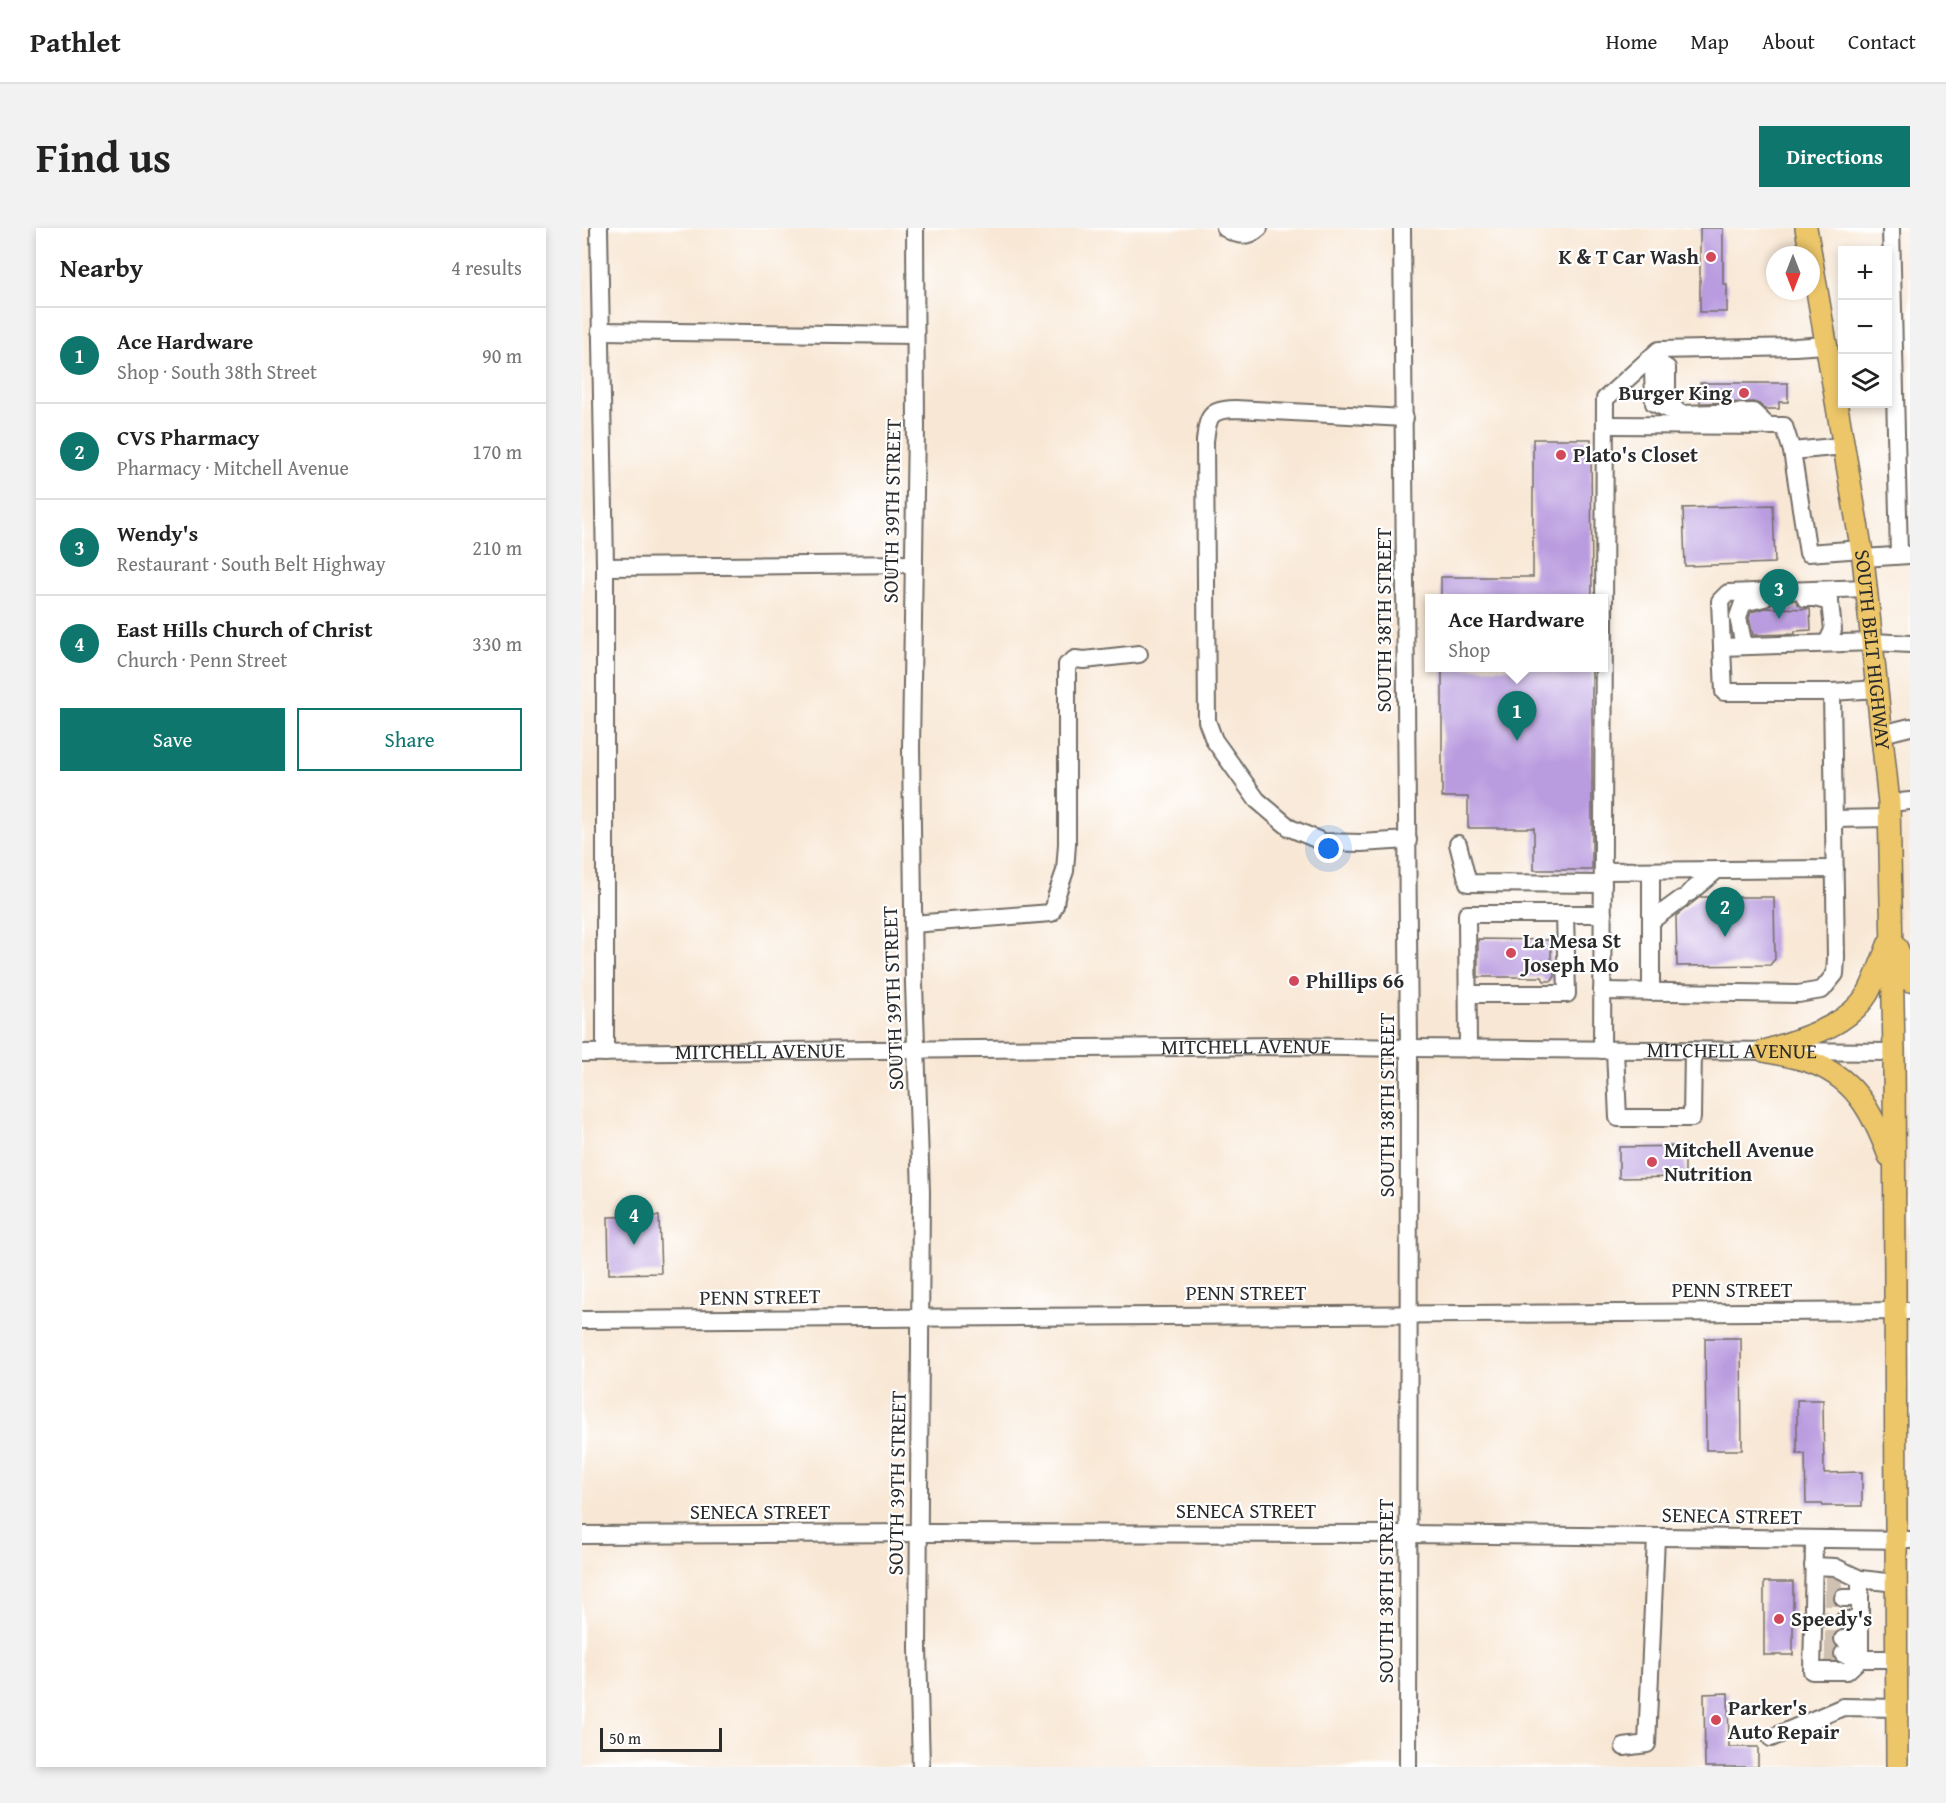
<!DOCTYPE html>
<meta charset="utf-8">
<style>
body{margin:0;font-family:"Gentium Book Plus",serif;background:#f2f2f2;color:#222}
.controls{position:absolute;right:18px;top:18px;display:grid;overflow:hidden;border-radius:0px;box-shadow:0 3px 9px #0003}
.controls button{width:54px;height:54px;display:grid;place-items:center;padding:0;border:0;border-bottom:2px solid #e0e0e0;background:#fff;color:#222;font:30px sans-serif}
.compass{position:absolute;left:1184px;top:18px;width:54px;height:54px;border-radius:50%;background:#fff;box-shadow:0 3px 9px #0003;rotate:180deg}
.scale{position:absolute;left:18px;bottom:15px;width:122px;box-sizing:border-box;padding-left:6px;border:3px solid #2b2b2b;border-top:0;font-size:16px;line-height:21px;white-space:nowrap;color:#2b2b2b;-webkit-text-stroke:4px #fff;paint-order:stroke}
.you{position:absolute;left:747px;top:621px;width:21px;height:21px;margin:-15px;border:4px solid #fff;border-radius:50%;background:#1a73e8;box-shadow:0 0 0 9px #1a73e833}
.badge{display:grid;place-items:center;width:39px;height:39px;border-radius:50%;background:#0f766e;color:#fff;font-size:20px;font-weight:700}
.pin{position:absolute;translate:-50% -50px;filter:drop-shadow(0 2px 3px #0008)}
.pin::after{content:'';position:absolute;top:32px;width:21px;height:18px;background:inherit;clip-path:polygon(0 0,100% 0,50% 100%)}
.popup{position:absolute;left:843px;top:366px;width:183px;height:78px;box-sizing:border-box;display:grid;place-content:center;border-radius:0px;background:#fff;filter:drop-shadow(0 2px 4px #0005);font-size:20px;white-space:nowrap;color:#767676}
.popup b{font-size:22px;color:#222}
.popup::after{content:'';position:absolute;left:50%;top:100%;margin-left:-12px;border:12px solid transparent;border-top-color:#fff}
.list{margin:0;padding:0;list-style:none}
h2{display:flex;justify-content:space-between;align-items:center;height:78px;margin:0;padding:0 24px;font-size:26px}
h2 small{font-size:20px;font-weight:400;color:#767676}
.list li{display:grid;grid-template-columns:39px 1fr auto;gap:18px;align-items:center;box-sizing:border-box;height:96px;padding:0 24px;border-top:2px solid #e0e0e0}
.list b{display:block;font-size:22px;white-space:nowrap}
.list p{margin:0;font-size:20px;white-space:nowrap;color:#767676}
.list em{font-size:20px;font-style:normal;color:#767676}
.actions{display:flex;gap:12px;padding:18px 24px}
.actions a{flex:1;padding:14px 0;border:2px solid #0f766e;border-radius:0px;text-align:center;font-size:21px;color:#0f766e}
.actions .main{background:#0f766e;color:#fff}
.icon{flex:none;width:33px;height:33px;fill:none;stroke:currentColor;stroke-width:2;stroke-linecap:round;stroke-linejoin:round}
.map{position:relative;flex:none;width:1328px;height:1539px;overflow:hidden;border-radius:0px}
header{display:flex;align-items:center;gap:36px;box-sizing:border-box;height:84px;padding:0 30px;background:#fff;border-bottom:2px solid #e0e0e0}
header strong{font-size:28px}
nav{display:flex;gap:33px;margin-inline-start:auto;font-size:21px}
.intro{display:flex;align-items:center;justify-content:space-between;box-sizing:border-box;height:144px;padding:0 36px}
h1{margin:0;font-size:42px}
.button{padding:15px 27px;border-radius:0px;background:#0f766e;color:#fff;font-size:21px;font-weight:700}
main{display:flex;gap:36px;padding:0 36px}
aside{flex:1;background:#fff;border-radius:0px;box-shadow:0 3px 9px #0003}
.map>svg:first-child{display:block}
.building{fill:#b99bdf}
.lines{fill:none;stroke-linecap:round;stroke-linejoin:round}
.minor-tunnel{stroke:#cfc1b2;stroke-width:16;stroke-dasharray:16 8;stroke-linecap:butt}
.minor-casing{stroke:#736d66;stroke-width:20}
.major-casing{stroke:#736d66;stroke-width:24}
.minor{stroke:#fff;stroke-width:16}
.major{stroke:#ecc669;stroke-width:21}
.poi-dot{fill:#d1495b;stroke:#fff;stroke-width:2}
.labels{text-anchor:middle;stroke-width:4.5;stroke-linejoin:round;paint-order:stroke}
.poi-label{font-size:21px;font-weight:bold;fill:#2b2b2b;stroke:#fff;text-anchor:start}
.street-label{font-size:21px;fill:#2b2b2b;stroke:#fff}
</style>
<header>
<strong>Pathlet</strong>
<nav><a>Home</a><a>Map</a><a>About</a><a>Contact</a></nav>
</header>
<div class="intro"><h1>Find us</h1><a class="button">Directions</a></div>
<main>
<aside>
<h2>Nearby<small>4 results</small></h2>
<ul class="list">
<li><span class="badge">1</span><div><b>Ace Hardware</b><p>Shop · South 38th Street</p></div><em>90 m</em></li>
<li><span class="badge">2</span><div><b>CVS Pharmacy</b><p>Pharmacy · Mitchell Avenue</p></div><em>170 m</em></li>
<li><span class="badge">3</span><div><b>Wendy's</b><p>Restaurant · South Belt Highway</p></div><em>210 m</em></li>
<li><span class="badge">4</span><div><b>East Hills Church of Christ</b><p>Church · Penn Street</p></div><em>330 m</em></li>
</ul>
<div class="actions"><a class="main">Save</a><a>Share</a></div>
</aside>
<div class="map">
<svg width="1328" height="1539" viewBox="0 0 1328 1539">
<rect width="100%" height="100%" fill="#fff"/>
<filter id="ink" filterUnits="userSpaceOnUse"><feTurbulence type="fractalNoise" baseFrequency=".0167" numOctaves="2"/><feDisplacementMap in="SourceGraphic" scale="12" xChannelSelector="R" yChannelSelector="G"/><feConvolveMatrix kernelMatrix="1 2 1 2 8 2 1 2 1" color-interpolation-filters="sRGB"/></filter>
<filter id="wash" filterUnits="userSpaceOnUse"><feTurbulence type="fractalNoise" baseFrequency=".008" numOctaves="4" result="noise"/><feDisplacementMap in="SourceGraphic" scale="24" xChannelSelector="R" yChannelSelector="G"/><feGaussianBlur stdDeviation="1.35" result="paint"/><feColorMatrix in="noise" values="0 0 0 0 0 0 0 0 0 0 0 0 0 0 0 0 0 1.4 0 .05"/><feComposite in="paint" operator="in"/></filter>
<g filter="url(#wash)">
<rect width="100%" height="100%" fill="#f8e7d4"/>
<g id="blocks">
<g class="building">
<path d="M1118,0H1141V56H1145V84H1118Z"/>
<path d="M1118,155H1206V174H1197V181H1183L1177,176L1171,174L1118,175Z"/>
<path d="M951,211H1009L1010,370H859V349H951Z"/>
<path d="M1191,277L1193,335L1103,338L1101,280Z"/>
<path d="M1184,380L1228,381L1229,402L1213,403V406L1171,407L1167,390L1169,384Z"/>
<path d="M860,440H1010V642H952V600H886V569H860Z"/>
<path d="M1118,669H1192L1193,731L1188,737L1095,738L1094,688Z"/>
<path d="M896,711L969,712V738L973,741V748L970,753H962L960,749H896Z"/>
<path d="M1103,918V949L1037,950V919Z"/>
<path d="M77,988L79,1045L27,1046L26,989Z"/>
<path d="M1123,1110H1159L1160,1222H1124Z"/>
<path d="M1215,1172H1241L1242,1245L1280,1244V1278H1241L1240,1276H1224L1223,1226H1215Z"/>
<rect x="1182" y="1354" width="29" height="73"/>
<path d="M1146,1465L1147,1519H1176V1539H1123L1122,1466Z"/>
</g>
</g>
</g>
<g filter="url(#ink)">
<use href="#blocks" fill-opacity="0" stroke="#736d66" stroke-width="1.5"/>
<g class="lines">
<g class="minor-tunnel">
<path d="M1244,1356H1261"/>
<path d="M1243,1370H1261"/>
<path d="M1231,1391L1262,1392"/>
<path d="M1243,1411H1261"/>
<path d="M1243,1426H1261"/>
</g>
<g class="minor-casing">
<g id="minor">
<path d="M17,0L23,339V825"/>
<path d="M333,0L334,200L329,519L332,756L339,964L336,1419L339,1539"/>
<path d="M643,0C655,8 666,10 677,0"/>
<path d="M820,0L827,820L826,1539"/>
<path d="M1309,0L1317,327"/>
<path d="M18,103L333,107"/>
<path d="M1077,124V135L1071,141L1072,175L1097,186L1171,184L1186,198"/>
<path d="M1077,135L1085,140V172L1097,185"/>
<path d="M823,190L653,181C627,182 626,188 623,213L625,493L632,512L675,572L708,600L741,614L779,615L826,612"/>
<path d="M1023,197L1202,198L1210,223L1226,325L1280,321"/>
<path d="M1210,223L1262,218"/>
<path d="M1281,330L1327,327"/>
<path d="M23,339L332,336"/>
<path d="M1285,360L1146,365L1138,373L1140,419L1291,414L1328,416"/>
<path d="M1223,370H1233L1248,374L1251,402L1245,415"/>
<path d="M1162,418L1156,389L1161,375L1182,370"/>
<path d="M1140,419L1142,464H1250L1296,461"/>
<path d="M1300,506L1328,499"/>
<path d="M1307,575L1328,573"/>
<path d="M1252,591L1307,590"/>
<path d="M876,616L886,655L1021,656"/>
<path d="M1021,643L1253,641"/>
<path d="M1069,643V764"/>
<path d="M1107,665L1135,642"/>
<path d="M1069,693L1099,671"/>
<path d="M331,696L469,685L473,677L474,669L483,643L485,616V437L493,431L502,432L557,426"/>
<path d="M1020,763L1216,766L1240,762L1253,746L1254,730L1250,464"/>
<path d="M886,766H985L983,686"/>
<path d="M886,821L885,686H1021"/>
<path d="M1020,822L1023,171L1077,122L1213,119L1244,117"/>
<path d="M1033,822L1036,890H1110L1111,822"/>
<path id="s1" d="M0,825L703,818L827,820L1312,824"/>
<path d="M0,1092L1328,1083"/>
<path d="M0,1307L338,1305L827,1306L1328,1312"/>
<path d="M1231,1338L1253,1339L1278,1351V1431"/>
<path d="M1278,1351L1314,1355"/>
<path d="M1261,1370H1278"/>
<path d="M1231,1381L1232,1311"/>
<path d="M1262,1392H1278"/>
<path d="M1231,1400L1230,1443H1265L1278,1431H1314"/>
<path d="M1261,1411L1278,1412"/>
<path d="M1261,1426H1278"/>
<path d="M1189,1510L1261,1479L1315,1480"/>
<path d="M1042,1519L1065,1516L1074,1309"/>
</g>
</g>
<g class="major-casing">
<g id="major">
<path d="M1224,0L1229,27"/>
<path id="s2" d="M1229,28L1281,330L1307,575L1312,824L1315,1539"/>
<path d="M1315,720L1328,753"/>
<path d="M1182,823C1195,826 1209,828 1222,832C1272,847 1290,883 1307,928"/>
<path d="M1183,823C1219,810 1265,800 1286,765C1294,750 1300,733 1306,717"/>
</g>
</g>
<use href="#minor" class="minor"/>
<use href="#major" class="major"/>
</g>
</g>
<g class="poi-dot">
<circle cx="1129" cy="29" r="6"/>
<circle cx="1162" cy="165" r="6"/>
<circle cx="979" cy="227" r="6"/>
<circle cx="929" cy="725" r="6"/>
<circle cx="712" cy="753" r="6"/>
<circle cx="1070" cy="934" r="6"/>
<circle cx="1197" cy="1391" r="6"/>
<circle cx="1134" cy="1492" r="6"/>
</g>
<g class="labels">
<g class="poi-label">
<text x="1117" y="36" text-anchor="end">K &amp; T Car Wash</text>
<text x="1150" y="172" text-anchor="end">Burger King</text>
<text x="991" y="234">Plato's Closet</text>
<text x="941" y="720">La Mesa St<tspan x="941" dy="24">Joseph Mo</tspan></text>
<text x="724" y="760">Phillips 66</text>
<text x="1082" y="929">Mitchell Avenue<tspan x="1082" dy="24">Nutrition</tspan></text>
<text x="1209" y="1398">Speedy's</text>
<text x="1146" y="1487">Parker's<tspan x="1146" dy="24">Auto Repair</tspan></text>
</g>
<g class="street-label">
<text transform="translate(310 283) rotate(-89)" y="7">SOUTH 39TH STREET</text>
<text transform="translate(802 392) rotate(-90)" y="7">SOUTH 38TH STREET</text>
<text dy="7" stroke="none"><textPath href="#s2" startOffset="399">SOUTH BELT HIGHWAY</textPath></text>
<text transform="translate(311 770) rotate(-92)" y="7">SOUTH 39TH STREET</text>
<text dy="7" stroke="none"><textPath href="#s1" startOffset="664">MITCHELL AVENUE</textPath></text>
<text dy="7" stroke="none"><textPath href="#s1" startOffset="178">MITCHELL AVENUE</textPath></text>
<text dy="7" stroke="none"><textPath href="#s1" startOffset="1150">MITCHELL AVENUE</textPath></text>
<text transform="translate(805 877) rotate(-90)" y="7">SOUTH 38TH STREET</text>
<text x="1150" y="1069">PENN STREET</text>
<text x="664" y="1072">PENN STREET</text>
<text transform="translate(178 1069) rotate(-1)" y="7">PENN STREET</text>
<text transform="translate(315 1255) rotate(-89)" y="7">SOUTH 39TH STREET</text>
<text x="664" y="1290">SENECA STREET</text>
<text x="178" y="1291">SENECA STREET</text>
<text transform="translate(1150 1288) rotate(1)" y="7">SENECA STREET</text>
<text transform="translate(804 1363) rotate(-90)" y="7">SOUTH 38TH STREET</text>
</g>
</g>
</svg>
<div class="controls">
<button>+</button>
<button>−</button>
<button><svg class="icon" aria-label="layers" viewBox="0 0 24 24"><path d="M12 4l9 5-9 5-9-5zM3 14l9 5 9-5"/></svg></button>
</div>
<svg class="compass" viewBox="-18 -18 36 36"><path d="M0-13l5 13h-10z" fill="#e53935"/><path d="M0 13l5-13h-10z" fill="#767676"/></svg>
<div class="scale">50 m</div>
<div class="you"></div>
<div class="pin badge" style="left:935px;top:513px">1</div>
<div class="popup"><b>Ace Hardware</b>Shop</div>
<div class="pin badge" style="left:1143px;top:709px">2</div>
<div class="pin badge" style="left:1197px;top:391px">3</div>
<div class="pin badge" style="left:52px;top:1017px">4</div>
</div>
</main>
